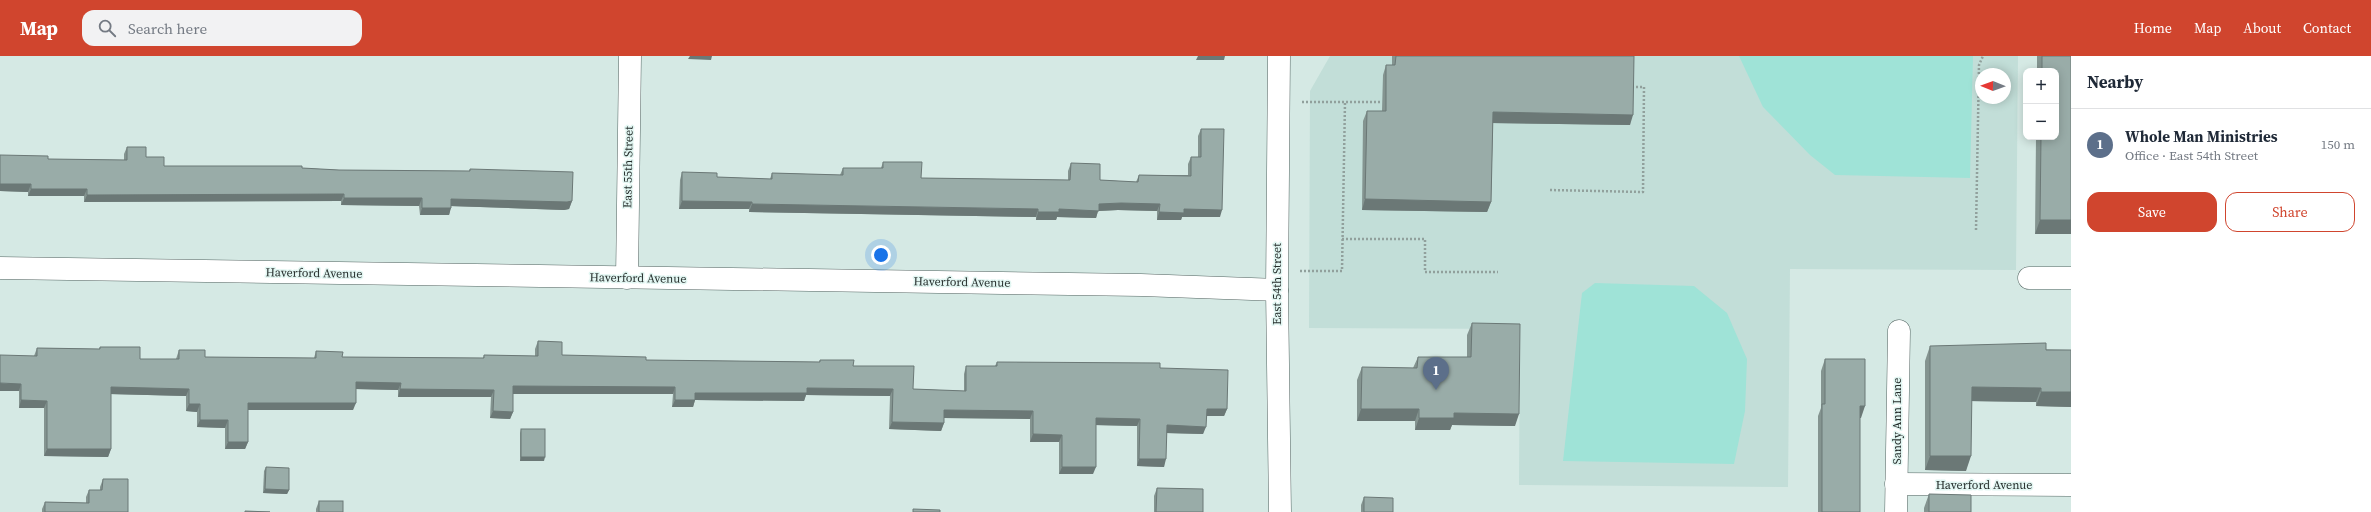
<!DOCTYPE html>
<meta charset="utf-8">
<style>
body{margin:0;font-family:"Source Serif 4",serif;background:#f2f2f3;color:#1f2937}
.controls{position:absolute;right:12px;top:12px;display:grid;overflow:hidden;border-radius:8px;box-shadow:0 2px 10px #0003}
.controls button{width:36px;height:36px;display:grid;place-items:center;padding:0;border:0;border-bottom:1px solid #e0e1e3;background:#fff;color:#1f2937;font:20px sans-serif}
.compass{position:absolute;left:1975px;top:12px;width:36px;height:36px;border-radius:50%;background:#fff;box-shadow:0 2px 10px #0003;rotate:271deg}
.you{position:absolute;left:881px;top:199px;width:14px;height:14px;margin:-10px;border:3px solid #fff;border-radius:50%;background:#1a73e8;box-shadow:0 0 0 6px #1a73e833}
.badge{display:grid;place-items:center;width:26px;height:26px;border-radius:50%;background:#d0452e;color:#fff;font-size:13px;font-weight:700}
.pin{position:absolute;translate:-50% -33px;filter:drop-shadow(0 1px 2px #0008)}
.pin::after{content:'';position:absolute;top:21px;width:14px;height:12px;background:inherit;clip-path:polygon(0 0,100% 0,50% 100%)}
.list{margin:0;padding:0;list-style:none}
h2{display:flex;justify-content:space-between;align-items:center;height:52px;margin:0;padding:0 16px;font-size:17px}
h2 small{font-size:13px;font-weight:400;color:#747a83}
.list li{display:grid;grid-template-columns:26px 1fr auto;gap:12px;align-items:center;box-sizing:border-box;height:72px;padding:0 16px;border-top:1px solid #e0e1e3}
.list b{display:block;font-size:15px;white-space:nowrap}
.list p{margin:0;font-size:13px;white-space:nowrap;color:#747a83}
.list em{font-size:13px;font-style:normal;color:#747a83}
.actions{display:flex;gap:8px;padding:12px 16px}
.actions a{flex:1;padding:9px 0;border:1px solid #d0452e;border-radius:12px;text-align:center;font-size:14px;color:#d0452e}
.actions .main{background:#d0452e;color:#fff}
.icon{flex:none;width:22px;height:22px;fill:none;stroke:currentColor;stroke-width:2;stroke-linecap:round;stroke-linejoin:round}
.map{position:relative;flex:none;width:2071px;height:456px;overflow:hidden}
header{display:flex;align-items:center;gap:24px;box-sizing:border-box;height:56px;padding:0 20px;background:#d0452e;color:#fff}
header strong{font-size:19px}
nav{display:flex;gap:22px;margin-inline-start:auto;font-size:14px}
.search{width:280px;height:36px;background:#f2f2f3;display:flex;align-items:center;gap:10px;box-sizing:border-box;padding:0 14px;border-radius:12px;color:#747a83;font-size:15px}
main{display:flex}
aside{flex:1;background:#fff}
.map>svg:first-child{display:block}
.built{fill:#c2ded8;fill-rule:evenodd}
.green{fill:#9fe3d7}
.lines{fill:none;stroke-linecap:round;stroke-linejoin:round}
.street-casing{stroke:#536461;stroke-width:23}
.secondary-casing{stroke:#536461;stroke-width:23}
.path{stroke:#91a09c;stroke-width:2.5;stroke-dasharray:2 2;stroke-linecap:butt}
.street{stroke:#fff;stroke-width:22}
.secondary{stroke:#fff;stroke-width:22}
.wall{fill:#849490}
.shaded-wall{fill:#6b7876}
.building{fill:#99aca8;stroke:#6b7876}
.labels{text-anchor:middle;stroke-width:3;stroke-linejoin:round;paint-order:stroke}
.street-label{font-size:12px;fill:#262e2c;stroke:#e2f6f2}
</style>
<header>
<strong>Map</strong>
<div class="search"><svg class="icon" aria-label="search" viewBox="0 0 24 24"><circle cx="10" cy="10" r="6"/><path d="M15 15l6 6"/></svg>Search here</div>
<nav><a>Home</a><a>Map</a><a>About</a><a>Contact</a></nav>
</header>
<main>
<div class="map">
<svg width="2071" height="456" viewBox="0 0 2071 456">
<rect width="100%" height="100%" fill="#d5e9e4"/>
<path class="built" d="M1330,0H2018L2016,214L1790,213L1788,431L1519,429L1520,273L1309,272L1310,35ZM1981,18H2005V42H1981Z"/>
<g class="green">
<path d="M1739,0H1973L1970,122L1835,119L1810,99L1763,51Z"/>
<path d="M1595,227L1694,230L1727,257L1747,303L1745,355L1734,408L1563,405L1582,237Z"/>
</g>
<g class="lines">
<g class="street-casing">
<g id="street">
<path d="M0,212L1141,229L1277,234"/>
<path d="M627,222L630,0"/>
<path d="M2029,222H2071"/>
<path d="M1896,428L2071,429"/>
<path d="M1896,456L1899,275"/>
</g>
</g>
<g class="secondary-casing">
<path id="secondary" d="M1279,0L1277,234L1280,456"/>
</g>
<g class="path">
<path d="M1302,46H1382"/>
<path d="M1550,134L1643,136L1644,31H1632"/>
<path d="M1976,174L1979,9L1983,0"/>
<path d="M1342,183H1425V216H1498"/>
<path d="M1300,215H1342L1345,46"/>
</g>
<use href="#street" class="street"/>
<use href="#secondary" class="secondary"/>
</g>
<g class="wall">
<path d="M1392,0H1634L1630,69L1493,67L1491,146L1487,156L1362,154L1363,65L1367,55H1382L1383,19L1386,9H1392Z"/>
<path d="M2037,0H2071V178H2035L2036,81H2056V15H2037Z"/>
<path d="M1201,73L1220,161H1182L1181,164H1157V155L1118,154L1098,155L1096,162L1057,161L1056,164H1036V161L749,156V153H679L680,124L682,116L717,121L770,123L772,117L840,119L843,112H881L883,106L921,122L1068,124V115L1071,107L1100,124L1136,126L1139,119H1188V108L1191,101H1198V80Z"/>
<path d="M127,91L164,110L302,112L339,114L469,115L470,113L572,145L569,153L564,154L451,150L449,159H420L419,150L341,149V145L84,146V140H28V136L0,135L48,103L124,104V98Z"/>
<path d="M1472,267L1515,370L1452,369L1450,374H1415V365H1357V324L1362,311L1413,312L1418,301H1467V279Z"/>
<path d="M538,285L562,299L646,304L819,306L820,304L853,310L913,333L964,335V318L966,310H995L997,306L1160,312L1227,353L1224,360H1207L1203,378L1167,377L1164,411L1137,410V370L1096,369L1093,418H1059V386H1030V363L944,362V367L941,375L889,373L890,340L806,339L804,345L695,344L693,351H672L673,338H513V356L510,363L490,362L491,341H398V334L356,333L353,354H248V386L245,393H225V372L197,371V356L186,355V340L111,338V393L108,401L44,400V352H19V335H0L34,300L37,292L99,293L100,291L140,303H176L179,294L205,301L314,302L316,295L342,301L483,302L484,299L535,300V293Z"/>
<path d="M1930,290L2071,294V351L2036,350V346L1971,345L1966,415L1925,414V305Z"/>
<path d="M1825,303L1861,362H1860V456H1818V360L1821,352V315Z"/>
<path d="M521,373L544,405H520V377Z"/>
<path d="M266,411L289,434L287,438L263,437L264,415Z"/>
<path d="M103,423L128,456H42V453L45,446L86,447V441L89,434H100V431Z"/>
<path d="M1157,432L1203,456H1154V440Z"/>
<path d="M1929,438L1971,456H1924V452Z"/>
<path d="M1364,441L1393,456H1361V449Z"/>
<path d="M319,445L343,456H316V453Z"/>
</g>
<g class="shaded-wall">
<path d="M690,0H712L711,4L688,3Z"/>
<path d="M1198,0H1225L1224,4H1196Z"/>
<path d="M1493,56L1633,59L1630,69L1489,67Z"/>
<path d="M0,128H31L28,136L0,135Z"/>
<path d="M31,133H87L84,140H28Z"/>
<path d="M344,138L341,145L84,146L87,139Z"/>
<path d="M344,142H422L419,150L341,149Z"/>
<path d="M451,143L572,145L569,153L564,154L449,150Z"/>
<path d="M1365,143L1491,146L1487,156L1362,154Z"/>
<path d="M682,145L752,146L749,153H679Z"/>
<path d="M1121,147L1160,148L1157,155L1118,154L1098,155L1096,162L1057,161L1056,164H1036L1038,156L1099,148Z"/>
<path d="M752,148L1038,153L1036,161L749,156Z"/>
<path d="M422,152H451L449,159H420Z"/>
<path d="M1184,153L1222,154L1220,161H1182L1181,164H1157L1159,156Z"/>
<path d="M2040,164H2071V178H2035Z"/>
<path d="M356,326L401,327L398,334L354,333Z"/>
<path d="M0,327L21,328L19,335H0Z"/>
<path d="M513,330L675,331L673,338H511Z"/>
<path d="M111,331L189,333L186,340L108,338Z"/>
<path d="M1972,331L2041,332L2036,346L1966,345Z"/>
<path d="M807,332L893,333L890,340L806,339L804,345L695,344L693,351H672L675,344L695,337Z"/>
<path d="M400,333L494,334L491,341H398Z"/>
<path d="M2041,336H2071V351L2036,350Z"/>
<path d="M21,344L47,345L44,352H19Z"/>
<path d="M248,347H356L353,354H245Z"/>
<path d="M189,348H200L197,356L186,355Z"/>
<path d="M1860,350H1865L1861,362H1855Z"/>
<path d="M1207,353H1227L1224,360H1204Z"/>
<path d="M1361,353H1419L1415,365H1357Z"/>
<path d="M944,354L1033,355L1030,363L942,362Z"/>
<path d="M493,355L513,356L510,363L490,362Z"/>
<path d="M1454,357L1519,358L1515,370L1452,369L1450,374H1415L1419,362Z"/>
<path d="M1096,362L1140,363L1137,370L1093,369Z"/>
<path d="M200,364H228L225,372L197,371Z"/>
<path d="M892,366L944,367L941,375L889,373Z"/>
<path d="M1167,369L1206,371L1203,378L1165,377Z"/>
<path d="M1033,378L1062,379L1059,386H1030Z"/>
<path d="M228,386H248L245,393H225Z"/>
<path d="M47,393H111L108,401L44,400Z"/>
<path d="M1930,400H1971L1966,415L1925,414Z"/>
<path d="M521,401H545L544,405H520Z"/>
<path d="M1139,403H1166L1164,411L1137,410Z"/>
<path d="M1062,411H1096L1093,418H1059Z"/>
<path d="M265,433L289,434L287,438L263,437Z"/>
</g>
<g class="building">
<path d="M1396,0H1634L1633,59L1493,56L1491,146L1365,143L1367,55H1386V9H1395Z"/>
<path d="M2042,0H2071V164H2040L2041,81H2056V15H2042Z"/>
<path d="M1201,73H1224L1222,154L1184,153V157L1159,156L1160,148L1121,147L1099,148V155L1059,153V156H1038V153L752,148V146L682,145V116L717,117V121L772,123V117L843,119V112H883V106H922L921,122L1070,124L1071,107L1100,108V124L1138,126L1139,119L1191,120V101H1201Z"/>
<path d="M127,91H146V101H164V110H302V112L339,114L470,115V113L573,116L572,145L567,146L451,143V152H422V142H344V138L87,139V133H31V128H0V99L48,100V103L127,104Z"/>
<path d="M1472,267L1520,268L1519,358L1454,357V362H1419V353H1361L1362,311L1417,312L1418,301H1471Z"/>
<path d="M538,285L562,286V299L646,301V304L820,306V304H854L853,310H914L913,333L966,335V310H997V306L1160,307V312L1228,314L1227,353H1207L1206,371L1167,369L1166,403H1139L1140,363L1096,362V411H1062V379L1033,378V355L944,354V367L892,366L893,333L807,332V337H695V344H675V331L513,330V356L493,355L494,334L400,333L401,327L356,326V347H248V386H228V364H200V348H189V333L111,331V393H47V345L21,344V328L0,327V299L37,300V292L100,293V291H140V303H179V294H205V301L316,302V295L343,296L342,301L484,302V299L538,300Z"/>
<path d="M2046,287V294H2071V336H2041V332L1972,331L1971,400H1930V290Z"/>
<path d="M1825,303H1865V350H1860V456H1822V348H1825Z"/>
<rect x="521" y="373" width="24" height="28"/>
<path d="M266,411L289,412V434L265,433Z"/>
<path d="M103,423H128V456H45V446L89,447V434H102Z"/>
<path d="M1157,432L1203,433V456H1156Z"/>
<path d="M1929,438L1971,439V456H1929Z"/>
<path d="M1364,441L1393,442V456H1364Z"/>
<rect x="319" y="445" width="24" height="11"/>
<path d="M913,453L940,454V456H913Z"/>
<path d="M245,455L270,456H245Z"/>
</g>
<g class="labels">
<g class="street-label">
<text transform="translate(628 111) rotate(-89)" y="4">East 55th Street</text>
<text transform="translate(314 217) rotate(1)" y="4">Haverford Avenue</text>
<text transform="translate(638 222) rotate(1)" y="4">Haverford Avenue</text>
<text transform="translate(962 226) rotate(1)" y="4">Haverford Avenue</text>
<text transform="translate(1277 228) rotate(-90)" y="4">East 54th Street</text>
<text transform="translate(1897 365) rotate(-90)" y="4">Sandy Ann Lane</text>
<text x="1984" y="433">Haverford Avenue</text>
</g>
</g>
</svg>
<div class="controls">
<button>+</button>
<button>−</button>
</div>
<svg class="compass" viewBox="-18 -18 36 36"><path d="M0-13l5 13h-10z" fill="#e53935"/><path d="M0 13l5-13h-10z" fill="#747a83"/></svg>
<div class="you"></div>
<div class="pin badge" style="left:1436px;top:334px;background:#5c6f8a">1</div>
</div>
<aside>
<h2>Nearby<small></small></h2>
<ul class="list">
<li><span class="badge" style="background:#5c6f8a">1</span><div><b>Whole Man Ministries</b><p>Office · East 54th Street</p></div><em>150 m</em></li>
</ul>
<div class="actions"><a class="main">Save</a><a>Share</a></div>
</aside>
</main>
